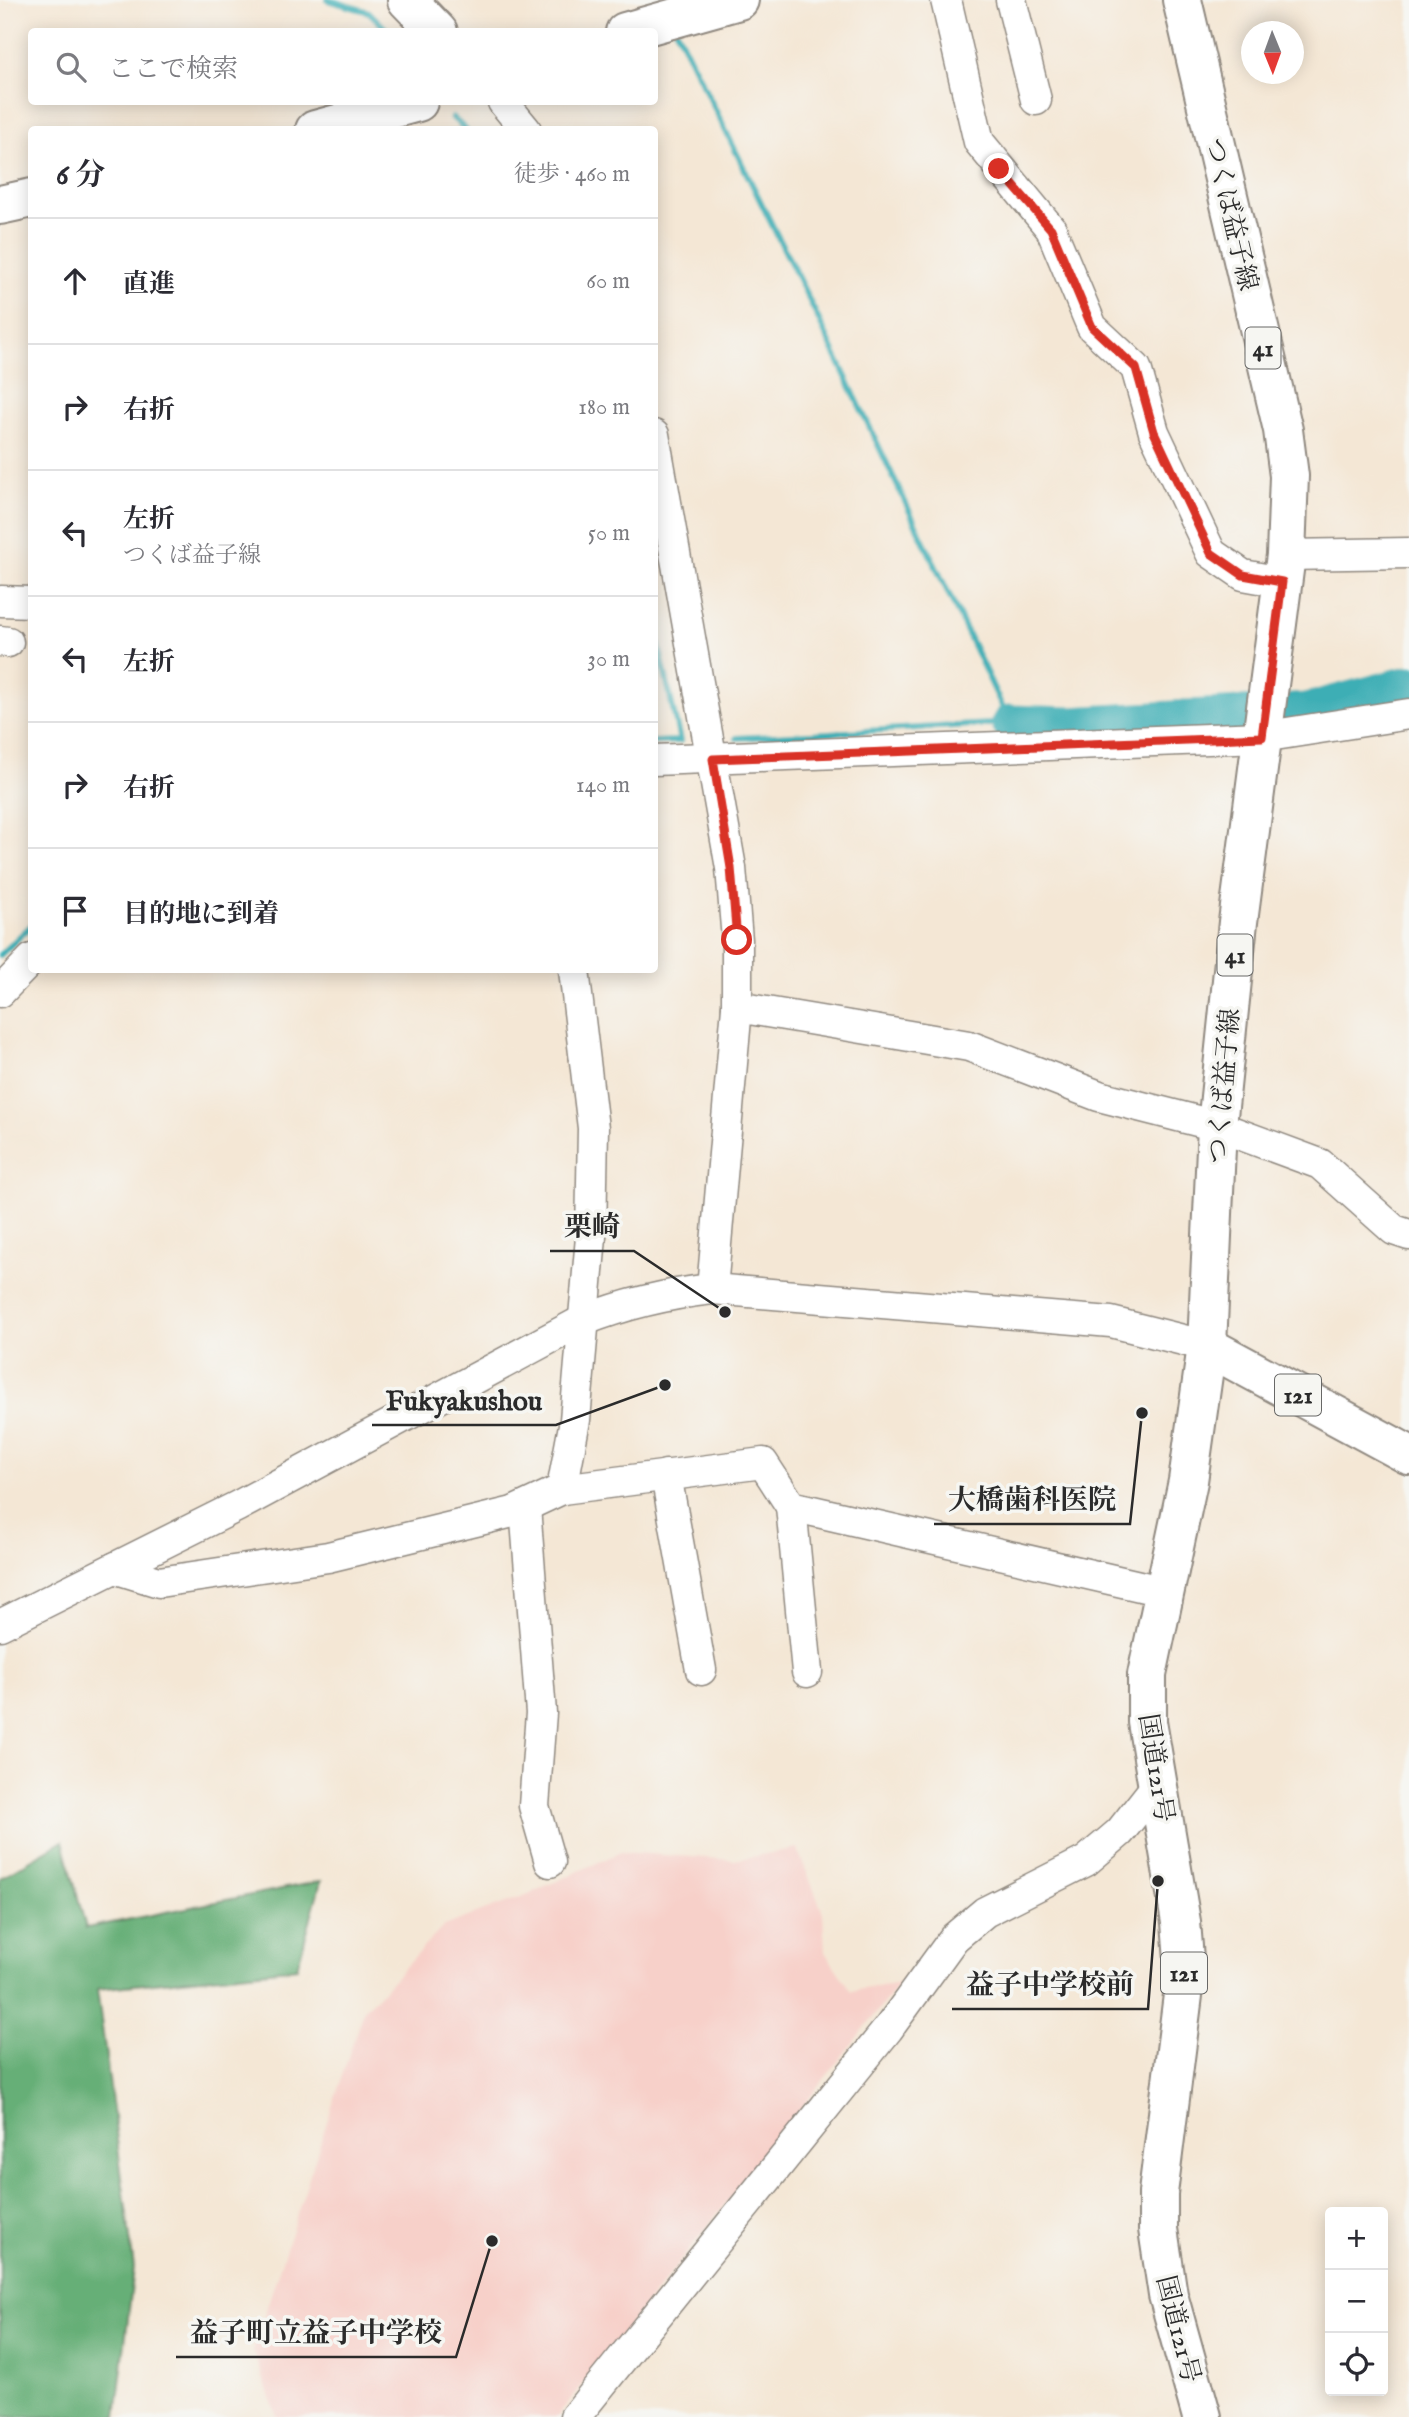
<!DOCTYPE html>
<html lang="ja">
<meta charset="utf-8">
<style>
body{margin:0;font-family:"IM FELL English","Noto Serif JP",serif;background:#f2f2f3;color:#2b2b33}
.controls{position:absolute;right:21px;bottom:21px;display:grid;overflow:hidden;border-radius:7px;box-shadow:0 4px 18px #0003}
.controls button{width:63px;height:63px;display:grid;place-items:center;padding:0;border:0;border-bottom:2px solid #e1e1e2;background:#fff;color:#2b2b33;font:35px sans-serif}
.compass{position:absolute;left:1241px;top:21px;width:63px;height:63px;border-radius:50%;background:#fff;box-shadow:0 4px 18px #0003;rotate:179deg}
.stop{position:absolute;width:21px;height:21px;margin:-16px;border:5px solid #d93025;border-radius:50%;background:#fff}
.stop.end{background:#d93025;border-color:#fff;box-shadow:0 2px 7px #0008}
.list{margin:0;padding:0;list-style:none}
h2{display:flex;justify-content:space-between;align-items:center;height:91px;margin:0;padding:0 28px;font-size:30px}
h2 small{font-size:23px;font-weight:400;color:#7c7c81}
.list li{display:grid;grid-template-columns:46px 1fr auto;gap:21px;align-items:center;box-sizing:border-box;height:126px;padding:0 28px;border-top:2px solid #e1e1e2}
.list b{display:block;font-size:26px;white-space:nowrap}
.list p{margin:0;font-size:23px;white-space:nowrap;color:#7c7c81}
.list em{font-size:23px;font-style:normal;color:#7c7c81}
.icon{flex:none;width:38px;height:38px;fill:none;stroke:currentColor;stroke-width:2;stroke-linecap:round;stroke-linejoin:round}
.map{position:relative;flex:none;width:1409px;height:2417px;overflow:hidden}
.search{position:absolute;background:#fff;box-shadow:0 4px 18px #0003;left:28px;top:28px;width:630px;height:77px;display:flex;align-items:center;gap:18px;box-sizing:border-box;padding:0 24px;border-radius:7px;color:#7c7c81;font-size:26px}
.panel{position:absolute;background:#fff;box-shadow:0 4px 18px #0003;left:28px;top:126px;width:630px;height:847px;border-radius:7px}
.map>svg:first-child{display:block}
.built{fill:#f7d0c9}
.forest{fill:#66af77;stroke:#486d51;stroke-width:2}
.lines{fill:none;stroke-linecap:round;stroke-linejoin:round}
.stream{stroke:#3daeb5;stroke-width:6}
.river{stroke:#3daeb5;stroke-width:37}
.minor-casing{stroke:#908980;stroke-width:33}
.major-casing{stroke:#908980;stroke-width:42}
.highway-casing{stroke:#908980;stroke-width:42}
.minor{stroke:#fff;stroke-width:30}
.major{stroke:#fff;stroke-width:38}
.highway{stroke:#fff;stroke-width:38}
.route{stroke:#d93025;stroke-width:9}
.labels{text-anchor:middle;stroke-width:7;stroke-linejoin:round;paint-order:stroke}
.shield{fill:#f6f6f2;stroke:#686867;stroke-width:2}
.shield-label{font-size:24px;font-weight:bold;fill:#2b2b2b}
.street-label{font-size:26px;fill:#2b2b2b;stroke:#f6f6f2}
.leader{fill:none;stroke:#2b2b2b;stroke-width:2.5}
.callout-dot{fill:#2b2b2b;stroke:#f6f6f2;stroke-width:2.5}
.callout-label{font-size:28px;text-anchor:middle;font-weight:bold;fill:#2b2b2b;stroke:#f6f6f2;stroke-width:7;stroke-linejoin:round;paint-order:stroke}
</style>
<div class="map">
<svg width="1409" height="2417" viewBox="0 0 1409 2417">
<rect width="100%" height="100%" fill="#f6f6f2"/>
<filter id="ink" filterUnits="userSpaceOnUse"><feTurbulence type="fractalNoise" baseFrequency=".0143" numOctaves="2"/><feDisplacementMap in="SourceGraphic" scale="14" xChannelSelector="R" yChannelSelector="G"/><feConvolveMatrix kernelMatrix="1 2 1 2 8 2 1 2 1" color-interpolation-filters="sRGB"/></filter>
<filter id="wash" filterUnits="userSpaceOnUse"><feTurbulence type="fractalNoise" baseFrequency=".00686" numOctaves="4" result="noise"/><feDisplacementMap in="SourceGraphic" scale="28" xChannelSelector="R" yChannelSelector="G"/><feGaussianBlur stdDeviation="1.57" result="paint"/><feColorMatrix in="noise" values="0 0 0 0 0 0 0 0 0 0 0 0 0 0 0 0 0 1.4 0 .05"/><feComposite in="paint" operator="in"/></filter>
<g filter="url(#wash)">
<rect width="100%" height="100%" fill="#f4e7d5"/>
<path class="built" d="M797,1848L823,1913L825,1952L851,1991L900,1983L557,2417H277L253,2350L363,2011L444,1926L524,1896L621,1852L735,1860Z"/>
<path class="forest" d="M63,1841L86,1928L321,1881L297,1968L97,1989L134,2268L116,2417H0V1878Z"/>
<g class="lines">
<g class="stream">
<path d="M328,0L369,12L389,32"/>
<path d="M676,30L816,314L1010,723L737,738"/>
<path d="M453,118L466,130"/>
<path d="M654,624L680,741L654,742"/>
<path d="M0,955L32,925"/>
</g>
<path class="river" d="M1010,723L1070,725L1307,711L1409,684"/>
</g>
</g>
<g filter="url(#ink)">
<g class="lines">
<g class="minor-casing">
<g id="minor">
<path d="M946,0L979,142L1051,229L1092,327L1136,368L1154,432L1211,553L1243,575L1282,582"/>
<path d="M1011,0L1036,100"/>
<path d="M503,102L526,130"/>
<path d="M654,435L731,868L737,940V1007L712,1289"/>
<path d="M1286,555L1409,553"/>
<path d="M1,601L32,602"/>
<path d="M0,641L8,642"/>
<path d="M654,760L1262,737L1409,714"/>
<path d="M0,992L32,959"/>
<path d="M737,1007L969,1046L1099,1096L1217,1126L1320,1164L1394,1230L1409,1235"/>
<path d="M666,1475L701,1670"/>
<path d="M562,1489L575,1420L591,1237L593,1128L574,970"/>
<path d="M791,1506L807,1672"/>
<path d="M525,1507L541,1713L534,1806L550,1862"/>
<path d="M114,1568L159,1582L328,1557L513,1512L562,1489L763,1463L791,1506L1166,1592"/>
<path d="M0,1625L238,1506L582,1321C625,1304 667,1294 712,1289L1111,1322L1207,1346"/>
<path d="M575,2417L888,2029L954,1938L985,1912L1086,1861L1120,1832L1157,1785"/>
</g>
</g>
<g class="major-casing">
<g id="major">
<path d="M407,0L438,32"/>
<path d="M1182,0L1283,430L1289,476L1286,555L1238,922L1217,1126L1207,1346"/>
<path d="M625,32L739,0"/>
<path d="M315,130L418,102"/>
<path d="M0,205L32,198"/>
</g>
</g>
<g class="highway-casing">
<path id="highway" d="M1202,2417L1168,2295L1158,2229V2193L1183,1995L1184,1959L1181,1922L1147,1722V1675L1188,1481L1207,1346L1409,1455"/>
</g>
<use href="#minor" class="minor"/>
<use href="#major" class="major"/>
<use href="#highway" class="highway"/>
</g>
</g>
<g class="lines" filter="url(#ink)">
<path class="route" d="M737,940L731,868L713,759L1262,737L1282,582L1243,575L1211,553L1154,432L1136,368L1092,327L1051,229L999,169"/>
</g>
<g class="labels">
<g class="shield">
<rect x="1245.5" y="327.5" width="35" height="41" rx="5"/>
<rect x="1217.5" y="934.5" width="35" height="41" rx="5"/>
<rect x="1275" y="1374.5" width="46" height="41" rx="5"/>
<rect x="1161" y="1952.5" width="46" height="41" rx="5"/>
</g>
<g class="shield-label">
<text x="1263" y="356">41</text>
<text x="1235" y="963">41</text>
<text x="1298" y="1403">121</text>
<text x="1184" y="1981">121</text>
</g>
<g class="street-label">
<text transform="translate(1232 214) rotate(77)" y="9">つくば益子線</text>
<text transform="translate(1223 1086) rotate(-85)" y="9">つくば益子線</text>
<text transform="translate(1157 1768) rotate(81)" y="9">国道121号</text>
<text transform="translate(1179 2329) rotate(76)" y="9">国道121号</text>
</g>
</g>
<path class="leader" d="M725 1312L634 1251H550M665 1385L556 1425H372M1142 1413L1130 1524H934M1158 1881L1148 2009H952M492 2241L456 2357H176"/>
<g class="callout-dot">
<circle cx="725" cy="1312" r="7"/>
<circle cx="665" cy="1385" r="7"/>
<circle cx="1142" cy="1413" r="7"/>
<circle cx="1158" cy="1881" r="7"/>
<circle cx="492" cy="2241" r="7"/>
</g>
<g class="callout-label">
<text x="592" y="1236">栗崎</text>
<text x="464" y="1410">Fukyakushou</text>
<text x="1032" y="1509">大橋歯科医院</text>
<text x="1050" y="1994">益子中学校前</text>
<text x="316" y="2342">益子町立益子中学校</text>
</g>
</svg>
<div class="controls">
<button>+</button>
<button>−</button>
<button><svg class="icon" aria-label="locate" viewBox="0 0 24 24"><circle cx="12" cy="12" r="6"/><path d="M12 2v4M12 18v4M2 12h4M18 12h4"/></svg></button>
</div>
<svg class="compass" viewBox="-18 -18 36 36"><path d="M0-13l5 13h-10z" fill="#e53935"/><path d="M0 13l5-13h-10z" fill="#7c7c81"/></svg>
<div class="stop" style="left:737px;top:940px"></div>
<div class="stop end" style="left:999px;top:169px"></div>
<div class="search"><svg class="icon" aria-label="search" viewBox="0 0 24 24"><circle cx="10" cy="10" r="6"/><path d="M15 15l6 6"/></svg>ここで検索</div>
<section class="panel">
<h2>6 分<small>徒歩 · 460 m</small></h2>
<ul class="list">
<li><svg class="icon" aria-label="ahead" viewBox="0 0 24 24"><path d="M12 20V5M6 11l6-6 6 6"/></svg><div><b>直進</b></div><em>60 m</em></li>
<li><svg class="icon" aria-label="right" viewBox="0 0 24 24"><path d="M7 20v-9h11M14 6l5 5-5 5"/></svg><div><b>右折</b></div><em>180 m</em></li>
<li><svg class="icon" aria-label="left" viewBox="0 0 24 24"><path d="M17 20v-9H6M10 6l-5 5 5 5"/></svg><div><b>左折</b><p>つくば益子線</p></div><em>50 m</em></li>
<li><svg class="icon" aria-label="left" viewBox="0 0 24 24"><path d="M17 20v-9H6M10 6l-5 5 5 5"/></svg><div><b>左折</b></div><em>30 m</em></li>
<li><svg class="icon" aria-label="right" viewBox="0 0 24 24"><path d="M7 20v-9h11M14 6l5 5-5 5"/></svg><div><b>右折</b></div><em>140 m</em></li>
<li><svg class="icon" aria-label="arrive" viewBox="0 0 24 24"><path d="M6 21V4h12l-3 4 3 4H6"/></svg><div><b>目的地に到着</b></div></li>
</ul>
</section>
</div>
